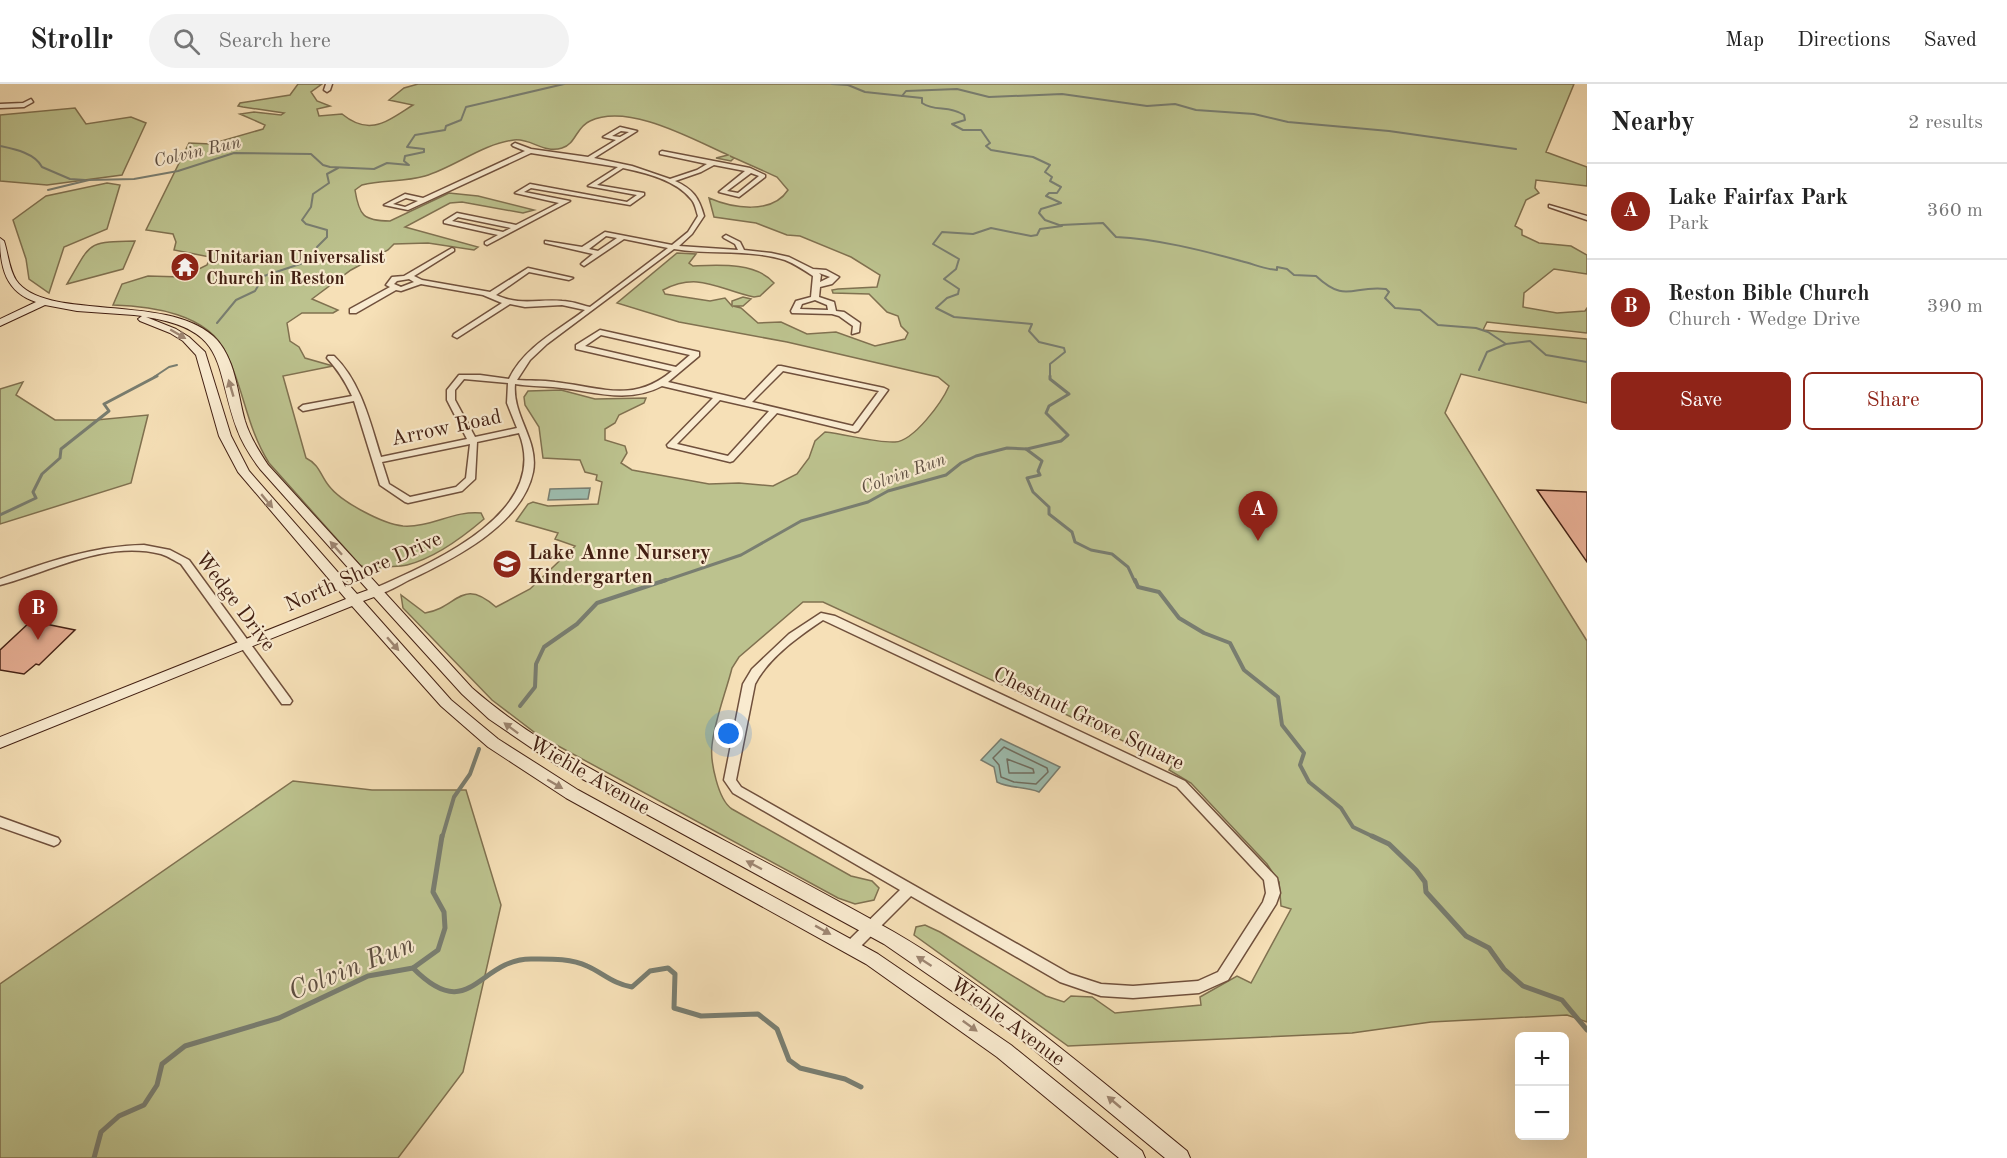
<!DOCTYPE html>
<meta charset="utf-8">
<style>
body{margin:0;font-family:"Old Standard TT",serif;background:#f2f2f2;color:#222}
.controls{position:absolute;right:18px;bottom:18px;display:grid;overflow:hidden;border-radius:9px;box-shadow:0 6px 24px #0002}
.controls button{width:54px;height:54px;display:grid;place-items:center;padding:0;border:0;border-bottom:2px solid #e0e0e0;background:#fff;color:#222;font:30px sans-serif}
.you{position:absolute;left:729px;top:650px;width:21px;height:21px;margin:-15px;border:4px solid #fff;border-radius:50%;background:#1a73e8;box-shadow:0 0 0 9px #1a73e833}
.badge{display:grid;place-items:center;width:39px;height:39px;border-radius:50%;background:#8f2418;color:#fff;font-size:20px;font-weight:700}
.pin{position:absolute;translate:-50% -50px;filter:drop-shadow(0 2px 3px #0008)}
.pin::after{content:'';position:absolute;top:32px;width:21px;height:18px;background:inherit;clip-path:polygon(0 0,100% 0,50% 100%)}
.list{margin:0;padding:0;list-style:none}
h2{display:flex;justify-content:space-between;align-items:center;height:78px;margin:0;padding:0 24px;font-size:26px}
h2 small{font-size:20px;font-weight:400;color:#767676}
.list li{display:grid;grid-template-columns:39px 1fr auto;gap:18px;align-items:center;box-sizing:border-box;height:96px;padding:0 24px;border-top:2px solid #e0e0e0}
.list b{display:block;font-size:22px;white-space:nowrap}
.list p{margin:0;font-size:20px;white-space:nowrap;color:#767676}
.list em{font-size:20px;font-style:normal;color:#767676}
.actions{display:flex;gap:12px;padding:18px 24px}
.actions a{flex:1;padding:14px 0;border:2px solid #8f2418;border-radius:9px;text-align:center;font-size:21px;color:#8f2418}
.actions .main{background:#8f2418;color:#fff}
.icon{flex:none;width:33px;height:33px;fill:none;stroke:currentColor;stroke-width:2;stroke-linecap:round;stroke-linejoin:round}
.map{position:relative;flex:none;width:1587px;height:1074px;overflow:hidden}
header{display:flex;align-items:center;gap:36px;box-sizing:border-box;height:84px;padding:0 30px;background:#fff;border-bottom:2px solid #e0e0e0}
header strong{font-size:28px}
nav{display:flex;gap:33px;margin-inline-start:auto;font-size:21px}
.search{width:420px;height:54px;background:#f2f2f2;display:flex;align-items:center;gap:15px;box-sizing:border-box;padding:0 21px;border-radius:33px;color:#767676;font-size:22px}
main{display:flex}
aside{flex:1;background:#fff}
.map>svg:first-child{display:block}
.green{fill:#bcc28e;stroke:#807150;stroke-width:1.5}
.water{fill:#9dbdaf;stroke:#797e71;stroke-width:1.5}
.lines{fill:none;stroke-linecap:round;stroke-linejoin:round}
.shore{stroke:#706e61;stroke-width:1.5}
.stream-far3{stroke:#797e71;stroke-width:2}
.stream-far2{stroke:#797e71;stroke-width:3}
.stream-far1{stroke:#797e71;stroke-width:4}
.stream{stroke:#797e71;stroke-width:5}
.building{fill:#e8af95;stroke:#432013;stroke-width:1.5}
.street-casing{stroke:#70503c;stroke-width:3}
.secondary-casing{stroke:#432013;stroke-width:2}
.street{fill:#f9ebd0;fill-rule:evenodd}
.secondary{fill:#f9ebd0;fill-rule:evenodd}
.oneway{fill:#9e8672}
.labels{text-anchor:middle;stroke-width:4.5;stroke-linejoin:round;paint-order:stroke}
.far-water-label{font-size:18px;font-style:italic;fill:#5e4f42;stroke:#f9ebd0}
.far-poi-label{font-size:18px;font-weight:bold;fill:#432013;stroke:#f9ebd0;text-anchor:start}
.street-label{font-size:21px;fill:#432013;stroke:#f9ebd0}
.poi-label{font-size:21px;font-weight:bold;fill:#432013;stroke:#f9ebd0;text-anchor:start}
.near-water-label{font-size:27px;font-style:italic;fill:#5e4f42;stroke:#f9ebd0}
</style>
<header>
<strong>Strollr</strong>
<div class="search"><svg class="icon" aria-label="search" viewBox="0 0 24 24"><circle cx="10" cy="10" r="6"/><path d="M15 15l6 6"/></svg>Search here</div>
<nav><a>Map</a><a>Directions</a><a>Saved</a></nav>
</header>
<main>
<div class="map">
<svg width="1587" height="1074" viewBox="0 0 1587 1074">
<rect width="100%" height="100%" fill="#f6e0b7"/>
<filter id="stains"><feTurbulence type="fractalNoise" baseFrequency=".00333" numOctaves="4"/><feColorMatrix values="0 0 0 0 .2 0 0 0 0 .09 0 0 0 0 .02 0 0 0 .5 -.17"/></filter>
<radialGradient id="worn" r=".72"><stop offset=".6" stop-color="#630" stop-opacity="0"/><stop offset="1" stop-color="#630" stop-opacity=".3"/></radialGradient>
<g class="green">
<path d="M298,0H322L311,8L317,17L330,22L317,25L319,32L342,30C370,53 387,37 413,21L389,16L404,4L418,0H1574L1546,68L1587,83V102L1536,96L1535,104L1539,109L1526,116L1515,142L1522,146V151L1539,159L1571,162L1587,171V190L1554,185L1524,209L1523,223L1557,229L1585,227L1587,224V249L1487,238L1483,246L1587,255V319L1461,290L1445,329L1587,557V938L1567,931L1431,938L1352,949L1068,962L914,851L916,843L925,841L940,848L1046,912L1064,918L1071,912L1092,913L1115,929L1201,921L1200,913L1237,892L1251,899L1291,825L1281,822L1279,798L1267,780L1191,699L1169,686L1173,680L823,518H803L739,573L732,584C726,608 715,635 712,661C710,677 718,716 732,725L851,792L872,797L879,804L874,816L855,820L838,814L538,651L492,616L403,524L401,511L425,529C458,524 461,492 496,523L530,505L575,462L555,455L558,449L516,437L528,420L533,418L548,422L598,420L602,398L596,396L597,391L585,388L580,376L543,374L539,343L525,321L524,313L528,307L561,306L595,315L646,314L644,319L619,331L615,339L605,345V356L625,362L627,369L621,379L632,386L709,400L739,399L773,402L797,390L809,374L815,357L825,348C846,350 875,359 895,358C914,357 942,318 949,302L938,293L787,258L679,238L617,219L677,169L696,170L689,179L693,182C718,181 756,178 774,199L760,212L754,213C719,206 699,187 663,206L665,210L710,217L725,214L732,222V217L743,213L751,215L743,222H733L741,224L758,239L781,238L807,250L836,248L875,262L905,255L908,249L901,242L898,232L887,228L869,210L833,209L832,206L838,205L877,203L880,191L851,173L800,152L787,151L756,139L714,133L709,114C732,124 772,131 788,106L777,93L730,72L734,74L731,77L716,74L728,71C692,55 629,19 590,37C576,43 576,60 562,64C544,70 531,54 514,56C482,60 455,83 425,92C404,98 383,96 362,101L355,106C359,131 363,137 390,137L449,109L478,112L534,126L523,129L462,118L450,119L405,143L478,163L474,166L428,159L394,160L388,166L351,186L312,215L338,226L333,229H302L287,239L290,257L299,263L305,274L333,282L283,292L306,374C320,381 320,391 329,402C341,418 383,440 403,442C429,444 455,426 481,429L484,435C463,453 435,474 407,481C394,484 384,480 371,487L360,481L269,379C246,342 244,305 226,269C208,230 152,222 113,221L122,200L148,192L183,193L207,181L210,173L174,166L176,158L173,150L146,146L189,59L211,60L263,45L265,41L240,30L254,28L281,31L284,29L243,23L238,22L240,19L290,11Z"/>
<path d="M75,24L86,40L131,33L146,39L122,91L47,101L0,97V31Z"/>
<path d="M107,99L120,101L107,145L64,163L49,209L29,195L26,175L13,136L46,112Z"/>
<path d="M135,157L123,185L67,200C92,158 85,158 135,157Z"/>
<path d="M23,298L16,311L55,336H96L148,331L131,399L0,440V305Z"/>
<path d="M293,697L372,706H466L501,821L463,988L398,1074H0V900Z"/>
</g>
<g class="water">
<path d="M590,404L588,415L548,416L550,405Z"/>
<path d="M1001,655L1060,683L1039,708C1025,702 1011,705 997,698L994,683L981,676Z"/>
</g>
<g class="lines">
<g class="shore">
<path d="M1004,663L1047,684L1048,688L1036,700L1014,698L1001,693L999,681L993,674Z"/>
<path d="M1007,675L1033,685L1034,689H1009Z"/>
</g>
<g class="stream-far3">
<path d="M832,0L848,1L865,8L922,14V19C935,28 949,21 964,31L965,36L952,40L963,46H981L990,59L986,62L991,66L1033,73L1050,81L1045,88L1052,93L1050,97L1061,103L1057,109H1049L1046,112L1061,119L1041,125L1039,129L1045,136L1062,142L1040,145L1037,151L1031,152L991,144L973,150L942,148L933,160L959,175L956,185L944,195L959,205L958,210L947,214L936,224L954,233L1032,240L1029,247L1039,258L1064,264L1065,268L1050,280V293"/>
<path d="M902,12L906,7L957,5L989,13L1062,10L1147,22L1175,20L1196,26L1254,30L1288,38L1389,47L1516,65"/>
<path d="M0,62C14,65 35,69 42,83L70,95L85,96"/>
<path d="M48,106L89,96L134,95L178,87L234,69L311,70L323,81L330,83L374,85L387,79L409,81L404,77L405,72L424,68V65L407,63L415,51L445,46L446,42L461,36L466,23L564,0"/>
<path d="M1061,141L1103,139L1116,153C1157,155 1201,166 1241,177C1254,180 1263,185 1277,186V183L1287,185L1294,191L1316,192C1346,220 1352,201 1386,205L1389,208L1385,214L1395,224L1420,226L1438,241L1476,244L1488,248L1506,260L1487,268L1479,286"/>
<path d="M217,239L236,216L255,207L264,192L312,176L317,163L327,153V146L306,140L302,136L311,123L313,110L329,99L327,90L338,84"/>
<path d="M1506,260L1530,257L1546,271L1587,278"/>
<path d="M154,293L169,283L177,281"/>
</g>
<g class="stream-far2">
<path d="M1026,365L1042,377L1038,387L1040,391L1027,394L1033,408L1049,423V430L1072,448L1075,458L1091,466L1112,470L1128,483L1135,498"/>
<path d="M0,431L36,414L33,408L42,390L60,374L61,365L109,327L104,320L157,292"/>
<path d="M661,498L741,471L801,437L868,418L888,407L946,391L961,379L976,372L1007,364L1027,365L1061,357L1068,351L1046,329L1049,322L1069,310L1050,295V292"/>
</g>
<g class="stream-far1">
<path d="M1135,496L1138,503L1159,508L1179,534L1204,549L1230,559L1244,586L1278,613L1282,641L1304,669L1300,681L1309,698L1341,724L1353,743L1376,754"/>
<path d="M520,622L535,603L536,580L544,563L577,540L597,519L666,496"/>
<path d="M442,754L454,713L470,690L479,665"/>
</g>
<g class="stream">
<path d="M1372,752L1389,760L1416,786L1425,798L1426,808L1466,852L1489,864L1504,885L1523,902L1562,916L1587,946"/>
<path d="M413,884C470,942 478,875 531,875C548,875 571,874 587,882C603,889 613,900 632,903L650,887L668,884L675,890L674,924L701,932L758,930L777,945L789,976L800,984L845,995L861,1003"/>
<path d="M94,1074L101,1048L119,1032L144,1021L157,1001L162,980L185,962L279,934L368,892L413,884L438,866L445,844L444,828L433,808L442,752"/>
</g>
</g>
<g class="building">
<path d="M1537,406L1587,408V478Z"/>
<path d="M31,537L75,546L39,581L36,580L24,590L0,586V566Z"/>
</g>
<g class="lines">
<g class="street-casing">
<g id="street">
<path d="M326,0H332L330,6L327,8L324,6Z"/>
<path d="M31,15L33,18L24,23L0,24V20L23,19Z"/>
<path d="M620,43L637,47L594,74L632,82L670,95L697,86L707,80L660,70V68L662,67L750,84L765,91V93L739,113L719,108L745,87L714,81L701,88L675,97C693,105 699,114 704,132L692,150L679,162L738,166L735,160L724,154L723,153L726,151L740,158L744,166L771,169L789,173L813,185L826,186L839,193L832,200L820,203L819,213L834,218L836,227L844,228L860,239L859,248L852,250L853,242L839,232L832,230L792,229L791,227L796,217L811,213L813,192C804,186 795,180 785,176C752,165 710,171 674,165L547,260L530,276L517,296C529,297 542,296 555,298C600,303 633,320 672,287L576,265V261L600,246L699,268V272L668,298L745,316L778,282H781L884,304L888,306L858,347L855,348L777,329L733,377L730,378L668,363L667,361L713,314L662,302C626,321 590,306 553,303C540,302 528,302 515,300C512,332 539,356 533,388C522,441 453,475 409,496C399,501 383,512 371,510L370,508L371,506C427,481 552,430 519,349L477,358L475,395L462,407L408,419L405,418L380,401L354,317L303,327L299,324L303,321L352,312C345,297 338,286 327,274L328,272H334C361,298 370,338 381,373L467,355L447,316V306L459,291H480L509,295C524,263 559,246 585,226L562,221L525,223L510,220L457,254L453,252L454,250L502,219L483,211L421,200L401,207L396,206L356,229H350V225L390,203L386,201L392,193L404,192L452,164L454,165V167L414,192L422,196L490,208L528,184L573,194L569,196L529,188L496,211C520,222 537,215 562,217C571,217 581,221 590,223L668,164L624,155L584,182L581,180L582,179L593,170L545,159V157L582,163L605,148L672,161L688,148L698,132C696,126 695,119 691,115C676,96 646,89 623,84L597,101L644,109V111L630,121L531,104L524,108L570,117L487,161L485,160V158L498,151L444,139V137L457,129L516,141L559,119L515,109L530,100L627,118L637,111L588,102L618,83L531,69L408,126L384,121L405,110L423,114L525,67L513,62L512,61L515,59L531,65L588,73L616,56L603,53ZM621,47L629,48L620,53L612,52ZM751,89L759,92L738,109L727,107ZM406,114L418,117L405,123L393,120ZM458,133L511,144L503,148L452,137ZM606,152L617,154L598,167L589,165ZM819,189L830,193L820,198L821,191ZM409,195L414,198L401,203L394,200L397,197ZM815,216L827,221L828,226L800,225L802,220ZM601,251L690,271L676,283L585,262ZM783,287L879,307L853,342L752,318ZM464,295L508,299L507,319L517,344L475,353L455,316V306ZM720,316L769,327L728,372L677,360ZM470,360L466,394L456,403L410,413L389,400L382,378Z"/>
<path d="M1549,121L1587,132V136L1549,123Z"/>
<path d="M144,461L170,466L189,476L290,614L292,617L290,620H282L181,480C175,477 168,472 161,470C106,456 52,487 0,501V495C47,478 93,462 144,461Z"/>
<path d="M821,529L835,532L1185,697L1277,794L1280,809L1276,820L1228,896L1199,909L1133,914L1101,912L1060,898L911,812L857,866L852,868L847,866L845,862L847,858L900,806L733,709L724,696L743,600L752,585L789,550ZM823,536L1177,703L1264,796L1266,809L1263,818L1218,888L1198,897L1133,902L1101,900L1070,890L741,703L736,696L755,600C769,573 798,553 823,536Z"/>
<path d="M0,733L58,754L60,757L58,760L54,762L0,743Z"/>
</g>
</g>
<g class="secondary-casing">
<path id="secondary" d="M0,154L4,157C8,169 9,185 16,196C44,238 165,209 213,252C236,273 237,309 245,337C250,353 259,367 268,381L472,604C529,654 596,688 663,724C740,765 818,805 894,848C1000,910 1093,990 1187,1067L1190,1074H1165L1016,951L884,860L555,680L489,635L462,610L374,513L363,517L451,616L498,655L578,706L878,870L1011,961L1142,1067L1145,1074H1119L997,973L866,880L566,714L488,663L441,622L352,522L0,664V653L346,515L238,388L219,352L196,271L183,257L170,249L140,237L138,235L142,232L134,231L77,227L45,221L0,242V235L36,218C6,208 0,184 0,154ZM146,233C229,246 214,282 237,345C242,359 251,373 260,385L368,506L357,510L249,387L231,352L205,268L189,253L176,245Z"/>
</g>
<use href="#street" class="street"/>
<use href="#secondary" class="secondary"/>
</g>
<defs><path id="oneway-solid" d="M-6-.8H1V-3.2L6.5 0L1 3.2V.8H-6Z" transform="scale(1.5)"/></defs>
<g class="oneway">
<use href="#oneway-solid" transform="translate(178 250) rotate(30)"/>
<use href="#oneway-solid" transform="translate(231 304) rotate(-106)"/>
<use href="#oneway-solid" transform="translate(267 417) rotate(50)"/>
<use href="#oneway-solid" transform="translate(336 464) rotate(-132)"/>
<use href="#oneway-solid" transform="translate(393 560) rotate(49)"/>
<use href="#oneway-solid" transform="translate(511 644) rotate(-143)"/>
<use href="#oneway-solid" transform="translate(555 700) rotate(30)"/>
<use href="#oneway-solid" transform="translate(754 781) rotate(-152)"/>
<use href="#oneway-solid" transform="translate(823 846) rotate(29)"/>
<use href="#oneway-solid" transform="translate(924 877) rotate(-147)"/>
<use href="#oneway-solid" transform="translate(970 942) rotate(36)"/>
<use href="#oneway-solid" transform="translate(1114 1018) rotate(-140)"/>
</g>
<defs>
<g id="temple-disc" transform="scale(1.5)"><circle r="9.5" fill="#8f2418" stroke="#f9ebd0"/><path d="M0-6L5-2H3V0L6.5 2.5H4V6H1.5V3h-3V6H-4V2.5H-6.5L-3 0V-2H-5Z" fill="#fff"/></g>
<g id="school-disc" transform="scale(1.5)"><circle r="9.5" fill="#8f2418" stroke="#f9ebd0"/><path d="M0-5L7-2L0 1L-7-2ZM-4 1L0 2.5L4 1V4Q0 6-4 4Z" fill="#fff"/></g>
</defs>
<g fill-rule="evenodd">
<use href="#temple-disc" x="185" y="183"/>
<use href="#school-disc" x="507" y="480"/>
</g>
<g class="labels">
<g class="far-water-label">
<text transform="translate(197 67) rotate(-13)" y="6">Colvin Run</text>
<text transform="translate(903 389) rotate(-20)" y="6">Colvin Run</text>
</g>
<g class="far-poi-label">
<text x="206" y="179">Unitarian Universalist<tspan x="206" dy="21">Church in Reston</tspan></text>
</g>
<g class="street-label">
<text transform="translate(446 343) rotate(-12)" y="7">Arrow Road</text>
<text transform="translate(363 487) rotate(-24)" y="7">North Shore Drive</text>
<text transform="translate(236 517) rotate(53)" y="7">Wedge Drive</text>
<text transform="translate(1089 634) rotate(26)" y="7">Chestnut Grove Square</text>
<text transform="translate(590 691) rotate(30)" y="7">Wiehle Avenue</text>
<text transform="translate(1008 937) rotate(36)" y="7">Wiehle Avenue</text>
</g>
<g class="poi-label">
<text x="528" y="475">Lake Anne Nursery<tspan x="528" dy="24">Kindergarten</tspan></text>
</g>
<g class="near-water-label">
<text transform="translate(351 883) rotate(-22)" y="9">Colvin Run</text>
</g>
</g>
<rect width="100%" height="100%" filter="url(#stains)"/>
<rect width="100%" height="100%" fill="url(#worn)"/>
</svg>
<div class="controls">
<button>+</button>
<button>−</button>
</div>
<div class="you"></div>
<div class="pin badge" style="left:1258px;top:457px">A</div>
<div class="pin badge" style="left:38px;top:556px">B</div>
</div>
<aside>
<h2>Nearby<small>2 results</small></h2>
<ul class="list">
<li><span class="badge">A</span><div><b>Lake Fairfax Park</b><p>Park</p></div><em>360 m</em></li>
<li><span class="badge">B</span><div><b>Reston Bible Church</b><p>Church · Wedge Drive</p></div><em>390 m</em></li>
</ul>
<div class="actions"><a class="main">Save</a><a>Share</a></div>
</aside>
</main>
